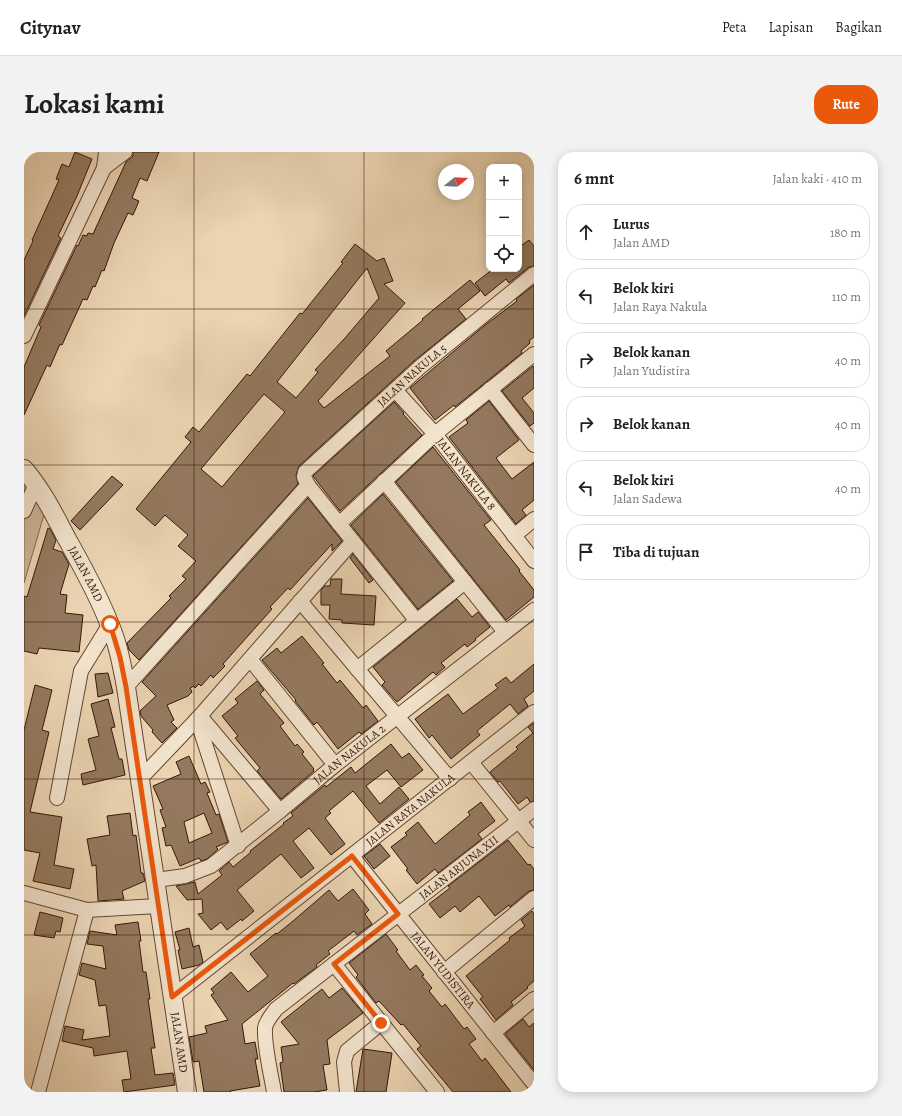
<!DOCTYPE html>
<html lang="id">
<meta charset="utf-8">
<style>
body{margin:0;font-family:Alegreya,serif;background:#f2f2f2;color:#202124}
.controls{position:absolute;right:12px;top:12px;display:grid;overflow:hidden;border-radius:8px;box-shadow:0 2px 10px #0003}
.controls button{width:36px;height:36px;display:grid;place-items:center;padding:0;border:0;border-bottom:1px solid #e0e0e0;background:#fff;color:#202124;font:20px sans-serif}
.compass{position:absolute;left:414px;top:12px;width:36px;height:36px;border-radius:50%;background:#fff;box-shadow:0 2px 10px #0003;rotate:72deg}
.stop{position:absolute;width:12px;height:12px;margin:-9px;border:3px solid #ea580c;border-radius:50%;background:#fff}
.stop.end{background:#ea580c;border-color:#fff;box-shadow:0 1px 4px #0008}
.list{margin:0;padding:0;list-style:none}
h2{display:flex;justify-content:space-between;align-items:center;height:52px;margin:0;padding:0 16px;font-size:17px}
h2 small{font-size:13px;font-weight:400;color:#757577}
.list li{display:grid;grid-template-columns:26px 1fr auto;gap:12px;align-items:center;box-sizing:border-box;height:56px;margin:0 8px 8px;padding:0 8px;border:1px solid #e0e0e0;border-radius:16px}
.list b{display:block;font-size:15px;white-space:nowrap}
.list p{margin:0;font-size:13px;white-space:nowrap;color:#757577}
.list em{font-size:13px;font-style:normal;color:#757577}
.icon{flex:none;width:22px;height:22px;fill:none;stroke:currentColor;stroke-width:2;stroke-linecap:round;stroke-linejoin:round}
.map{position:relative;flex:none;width:510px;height:940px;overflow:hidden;border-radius:16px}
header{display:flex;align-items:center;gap:24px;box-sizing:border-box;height:56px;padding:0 20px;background:#fff;border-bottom:1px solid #e0e0e0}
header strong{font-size:19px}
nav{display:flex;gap:22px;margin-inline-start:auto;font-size:14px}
.intro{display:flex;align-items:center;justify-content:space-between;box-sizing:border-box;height:96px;padding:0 24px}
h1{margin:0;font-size:28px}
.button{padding:10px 18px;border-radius:16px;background:#ea580c;color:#fff;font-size:14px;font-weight:700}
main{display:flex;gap:24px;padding:0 24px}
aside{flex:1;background:#fff;border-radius:16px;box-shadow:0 2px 10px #0003}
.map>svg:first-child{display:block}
.green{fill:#ccb495;stroke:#81664e}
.building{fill:#94795f;stroke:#361706;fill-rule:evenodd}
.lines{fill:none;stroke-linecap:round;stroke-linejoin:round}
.minor-casing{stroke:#634631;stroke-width:16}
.tertiary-casing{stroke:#634631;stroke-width:20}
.minor{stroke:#f2e3cd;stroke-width:14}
.tertiary{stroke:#f2e3cd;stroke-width:18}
.route{stroke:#ea580c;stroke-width:5}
.grid{fill:none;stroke:#361706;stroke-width:1;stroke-opacity:0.55}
.labels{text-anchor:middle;stroke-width:4;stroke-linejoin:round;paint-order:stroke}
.street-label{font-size:12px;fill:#361706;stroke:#f2e3cd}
</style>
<header>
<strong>Citynav</strong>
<nav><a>Peta</a><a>Lapisan</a><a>Bagikan</a></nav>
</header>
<div class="intro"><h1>Lokasi kami</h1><a class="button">Rute</a></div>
<main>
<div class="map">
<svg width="510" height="940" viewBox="0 0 510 940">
<rect width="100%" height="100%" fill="#ebd4b2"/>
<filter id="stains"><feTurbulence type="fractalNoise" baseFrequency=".005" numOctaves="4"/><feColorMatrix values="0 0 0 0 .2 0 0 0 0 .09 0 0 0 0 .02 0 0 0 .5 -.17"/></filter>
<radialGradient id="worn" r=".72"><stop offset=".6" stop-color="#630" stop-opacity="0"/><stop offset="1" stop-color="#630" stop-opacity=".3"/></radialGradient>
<path class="green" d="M0,323L21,359L0,431Z"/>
<g class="building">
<path d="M51,0L68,7L53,44L34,84L37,86L0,164V108L9,89L8,88L35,28L32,27L38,12L45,15Z"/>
<path d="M109,0H135L123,29L116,26L108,46L115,49L109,63L104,61L90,91L80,119L78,118L71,135L69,134L63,148L59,147L38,193L36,192L26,215L23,213L0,263V215L17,175L15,173L53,93L54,94L59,83L63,84L64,81L69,82L102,10L109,4Z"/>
<path d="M505,88L510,94V114L505,115L485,131L482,127L461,144L451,131L469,117H495V95Z"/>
<path d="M331,92L353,109L360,106L369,129L360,132L381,151L294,249L300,256L366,204L362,199L399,168L398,167L446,128L456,139L434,157L442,167L390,209L275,314L272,323L274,332L115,508L105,498L103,491L147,446L145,444L162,427L158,424L172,409L154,394L164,383L141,363L131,374L112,357L167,290L161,285L169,275L175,280L223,222L226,224L276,161L278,162L319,111L317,110ZM343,116L355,146L321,186L291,218L294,220L272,246L253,230ZM240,242L261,260L198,335L177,317Z"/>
<path d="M510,133V185L505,189L506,191L497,199L498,201L431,255L430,253L411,268L386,236L460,174L493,149L492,147Z"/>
<path d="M509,214L510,215V236L498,246L510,261V271L506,274L478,239Z"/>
<path d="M465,249L495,288L472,306L488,327L510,310V348L498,358L502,363L492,372L425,285L444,271L442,268Z"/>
<path d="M370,250L380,261L379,262L398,283L316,359L289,324Z"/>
<path d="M409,295L467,368L460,373L496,418L495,419L510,438V445L482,468L372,330Z"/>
<path d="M88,324L99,333L56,378L47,369Z"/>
<path d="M359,342L429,429L394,457L327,373Z"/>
<path d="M284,346L318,389L308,399V392L266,438L264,436L246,455L248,457L199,512L201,514L189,526L187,523L177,534L175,532L171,536L170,534L166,536L168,540L164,544L143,553L150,568L147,570L153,576L138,591L128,580L129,578L117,564L116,559L132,544L118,530Z"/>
<path d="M24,376L26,377L32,388L29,397L38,400L45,412L36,442L43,443L41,461L59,463L55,500L15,496L13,502L0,499V444L3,445Z"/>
<path d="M329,402L349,428L345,431L326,406Z"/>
<path d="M307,427H318L317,442L352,444L350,473L318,471V468L305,467L306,453H297V438L301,434H306Z"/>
<path d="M433,447L448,465L454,460L466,475L451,487L452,488L443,495L441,492L417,511L421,515L412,523L409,520L373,550L358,533L361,530L349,515Z"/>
<path d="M278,484L300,511L298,512L313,531L316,528L339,556L342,553L354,569L337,582L335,580L314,597L293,570L290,573L271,549L272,548L238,508L253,496L257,501Z"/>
<path d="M510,512V539L500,547L504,554L494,562L486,552L453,579L456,583L427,607L408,583L405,586L391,567L424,542L439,562L474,536L471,533L482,525L487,531Z"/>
<path d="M84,521L89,541L74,545L71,522Z"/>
<path d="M233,529L240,538L236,542L260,571L256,574L271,594L273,592L280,600L278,602L290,617L289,618L290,619L257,647L233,619L236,616L211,586L214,584L198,564L214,551L211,547Z"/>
<path d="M11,533L28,538L18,578L25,580L6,660L38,665L30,713L50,717L46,737L9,729L16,701L0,698V578Z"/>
<path d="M84,547L91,575L87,576L95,607H98L101,623L59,633L57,622L72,618L64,587L75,584L67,552Z"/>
<path d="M510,571V649L506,650L503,645L494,652L476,629L474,630L466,620L494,597L492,595L509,581L504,575Z"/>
<path d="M367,592L378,606L385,601L399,618L377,635L363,618L342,634L356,652L375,635L385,647L355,671L329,639L305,659L307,661L301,666L321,692L307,703L285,676L269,689L290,716L277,726L257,702L213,738L230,759L218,769L217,767L203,778L197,770L187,778L174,762L179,761L178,747L163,748L152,734L171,730L174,742L198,723L195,719L205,710L209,715L227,700L226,699L260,672L259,671L269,664L267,661L301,633L302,635L327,615L331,621Z"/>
<path d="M165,604L177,632L181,630L186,640L183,641L192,663L195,662L204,690L192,695L194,697L183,707L177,709L175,706L156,714L147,693L142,694L138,676L142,675L136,658L139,657L129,634L157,622L152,610ZM180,661L188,681L165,691L160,670Z"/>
<path d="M457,650L471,669L454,682L458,687L414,721L411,717L393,732L382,718L384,717L367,695L383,683L381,681L394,670L411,692L446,663L444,660Z"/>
<path d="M106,661L109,684L112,683L117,721H119L121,729L98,739L100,747L74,749L72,713L68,714L63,687L86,683L83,664Z"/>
<path d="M484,688L504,713L506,712L510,717V738L505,739L486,755L485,753L471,764L455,744L436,760L431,754L416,766L405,752L426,736L424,734Z"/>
<path d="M356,692L366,704L350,717L340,704Z"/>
<path d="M329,737L345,758L341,762L348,772L333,783L330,779L304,799L306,802L292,813L293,815L270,832L269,831L218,872L221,892L231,890L234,907H231L236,934L206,939L207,940H180L175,909L169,910L165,885L183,881L181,874L204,868L187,843L190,841L187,837L207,820L224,840L244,824L226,802L252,781L253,782L269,769L305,738L314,749Z"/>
<path d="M508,759L510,762V829L503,835L504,836L487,850L489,853L472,868L456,847L459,845L442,824L486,788L485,786L501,774L497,768Z"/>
<path d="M16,760L39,766L36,780L32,779L30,786L10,783Z"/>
<path d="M114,770L117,789H115L119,820H122L126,847H124L131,896H127L131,923L149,921L151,933L100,940L98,928L107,927L103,899L70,904L69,896L38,889L41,874L60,878L58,888L86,884L82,853L75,854L71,828L55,823L58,811L82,817L79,794L63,792L66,779L93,783L91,773Z"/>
<path d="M165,776L169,795L175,793L179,810L175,813L158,817L154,798H156L151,780Z"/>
<path d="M362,782L374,798L372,799L386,818L392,813L400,823L398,824L408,836L405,839L418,855L421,852L440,877L443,875L452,887L445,892L458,909L461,906L487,940H429L393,897L397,894L379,872L377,873L355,849L352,851L332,825L334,823L325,811Z"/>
<path d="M318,836L339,861L303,888L306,912L299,913L303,938L290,940H260L256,911L259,910L257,895L275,892L257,870L298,837L305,846Z"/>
<path d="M499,867L505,875L510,871V918L482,883V881Z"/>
<path d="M339,897L368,901L362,940H332Z"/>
</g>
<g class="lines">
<g class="minor-casing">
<g id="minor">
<path d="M80,16L101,0"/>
<path d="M0,184L80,16L82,0"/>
<path d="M466,237L510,293"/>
<path id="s1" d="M371,238L411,282L510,409"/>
<path d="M360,329L481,480"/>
<path d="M0,359L12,332"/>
<path d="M315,372L411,282L510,202"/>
<path d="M490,384L510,367"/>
<path d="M276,449L426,627"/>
<path id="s2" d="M392,468L284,333L280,325L281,320L396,215L510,122"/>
<path d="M226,507L311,613"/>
<path d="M333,517L441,430"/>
<path d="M102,535L284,333"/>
<path d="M176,564L256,659"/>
<path d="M173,567L214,694"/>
<path d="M447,610L510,688"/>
<path d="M115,628L176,564L329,389"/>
<path d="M33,646L57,519L86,472"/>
<path id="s3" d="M328,704L510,932"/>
<path id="s4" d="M132,728L161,724L187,714L256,659L311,613L510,458"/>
<path d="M0,741L63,758L134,754"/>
<path d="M310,812L413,940"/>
<path d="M420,820L510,746"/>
<path id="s5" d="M148,845L510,560"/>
<path d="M469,881L510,847"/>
<path d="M14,940L63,758"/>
<path id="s6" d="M250,940C247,922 240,894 241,876C242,869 248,863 252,857L510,657"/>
<path d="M323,940L320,910L323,899L357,871"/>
</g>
</g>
<g class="tertiary-casing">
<g id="tertiary">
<path id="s7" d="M0,317C18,338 30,362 43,387C58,414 74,442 85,471C94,491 98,514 102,535L163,940"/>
</g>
</g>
<use href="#minor" class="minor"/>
<use href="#tertiary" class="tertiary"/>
</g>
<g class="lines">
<path class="route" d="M86,472L96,505L102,535L148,845L328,704L374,762L310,812L357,871"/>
</g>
<path class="grid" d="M170,0V940M340,0V940M0,157H510M0,313H510M0,470H510M0,627H510M0,783H510"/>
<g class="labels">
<g class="street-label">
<text dy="4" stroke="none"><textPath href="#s2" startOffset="331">JALAN NAKULA 5</textPath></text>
<text dy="4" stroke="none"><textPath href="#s1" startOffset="110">JALAN NAKULA 8</textPath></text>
<text dy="4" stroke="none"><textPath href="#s7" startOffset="122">JALAN AMD</textPath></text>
<text dy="4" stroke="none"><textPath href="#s4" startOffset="235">JALAN NAKULA 2</textPath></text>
<text dy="4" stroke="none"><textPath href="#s5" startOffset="303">JALAN RAYA NAKULA</textPath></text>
<text dy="4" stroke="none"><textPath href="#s6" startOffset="318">JALAN ARJUNA XII</textPath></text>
<text dy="4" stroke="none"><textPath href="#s3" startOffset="146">JALAN YUDISTIRA</textPath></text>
<text dy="4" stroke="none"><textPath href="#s7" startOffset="602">JALAN AMD</textPath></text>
</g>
</g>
<rect width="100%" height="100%" filter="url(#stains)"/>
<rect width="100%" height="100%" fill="url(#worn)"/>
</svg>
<div class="controls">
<button>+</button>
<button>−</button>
<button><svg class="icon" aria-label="locate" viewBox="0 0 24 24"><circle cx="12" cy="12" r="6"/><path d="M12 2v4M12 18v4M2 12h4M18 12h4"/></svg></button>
</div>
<svg class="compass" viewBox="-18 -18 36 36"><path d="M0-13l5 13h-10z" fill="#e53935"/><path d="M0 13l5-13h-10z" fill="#757577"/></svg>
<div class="stop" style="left:86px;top:472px"></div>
<div class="stop end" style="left:357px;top:871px"></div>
</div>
<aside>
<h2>6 mnt<small>Jalan kaki · 410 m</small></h2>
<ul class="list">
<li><svg class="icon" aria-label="ahead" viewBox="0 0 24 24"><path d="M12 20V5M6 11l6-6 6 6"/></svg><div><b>Lurus</b><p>Jalan AMD</p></div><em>180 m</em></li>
<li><svg class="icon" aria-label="left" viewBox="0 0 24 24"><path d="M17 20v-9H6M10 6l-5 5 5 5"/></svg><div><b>Belok kiri</b><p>Jalan Raya Nakula</p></div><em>110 m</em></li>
<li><svg class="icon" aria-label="right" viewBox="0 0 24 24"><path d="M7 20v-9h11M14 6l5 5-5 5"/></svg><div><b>Belok kanan</b><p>Jalan Yudistira</p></div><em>40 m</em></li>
<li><svg class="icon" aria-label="right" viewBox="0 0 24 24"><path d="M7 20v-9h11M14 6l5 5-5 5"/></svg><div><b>Belok kanan</b></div><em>40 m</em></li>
<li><svg class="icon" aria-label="left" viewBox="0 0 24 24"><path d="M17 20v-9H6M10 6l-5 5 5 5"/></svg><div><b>Belok kiri</b><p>Jalan Sadewa</p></div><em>40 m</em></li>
<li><svg class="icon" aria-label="arrive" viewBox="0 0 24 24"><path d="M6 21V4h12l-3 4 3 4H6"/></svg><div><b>Tiba di tujuan</b></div></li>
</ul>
</aside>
</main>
